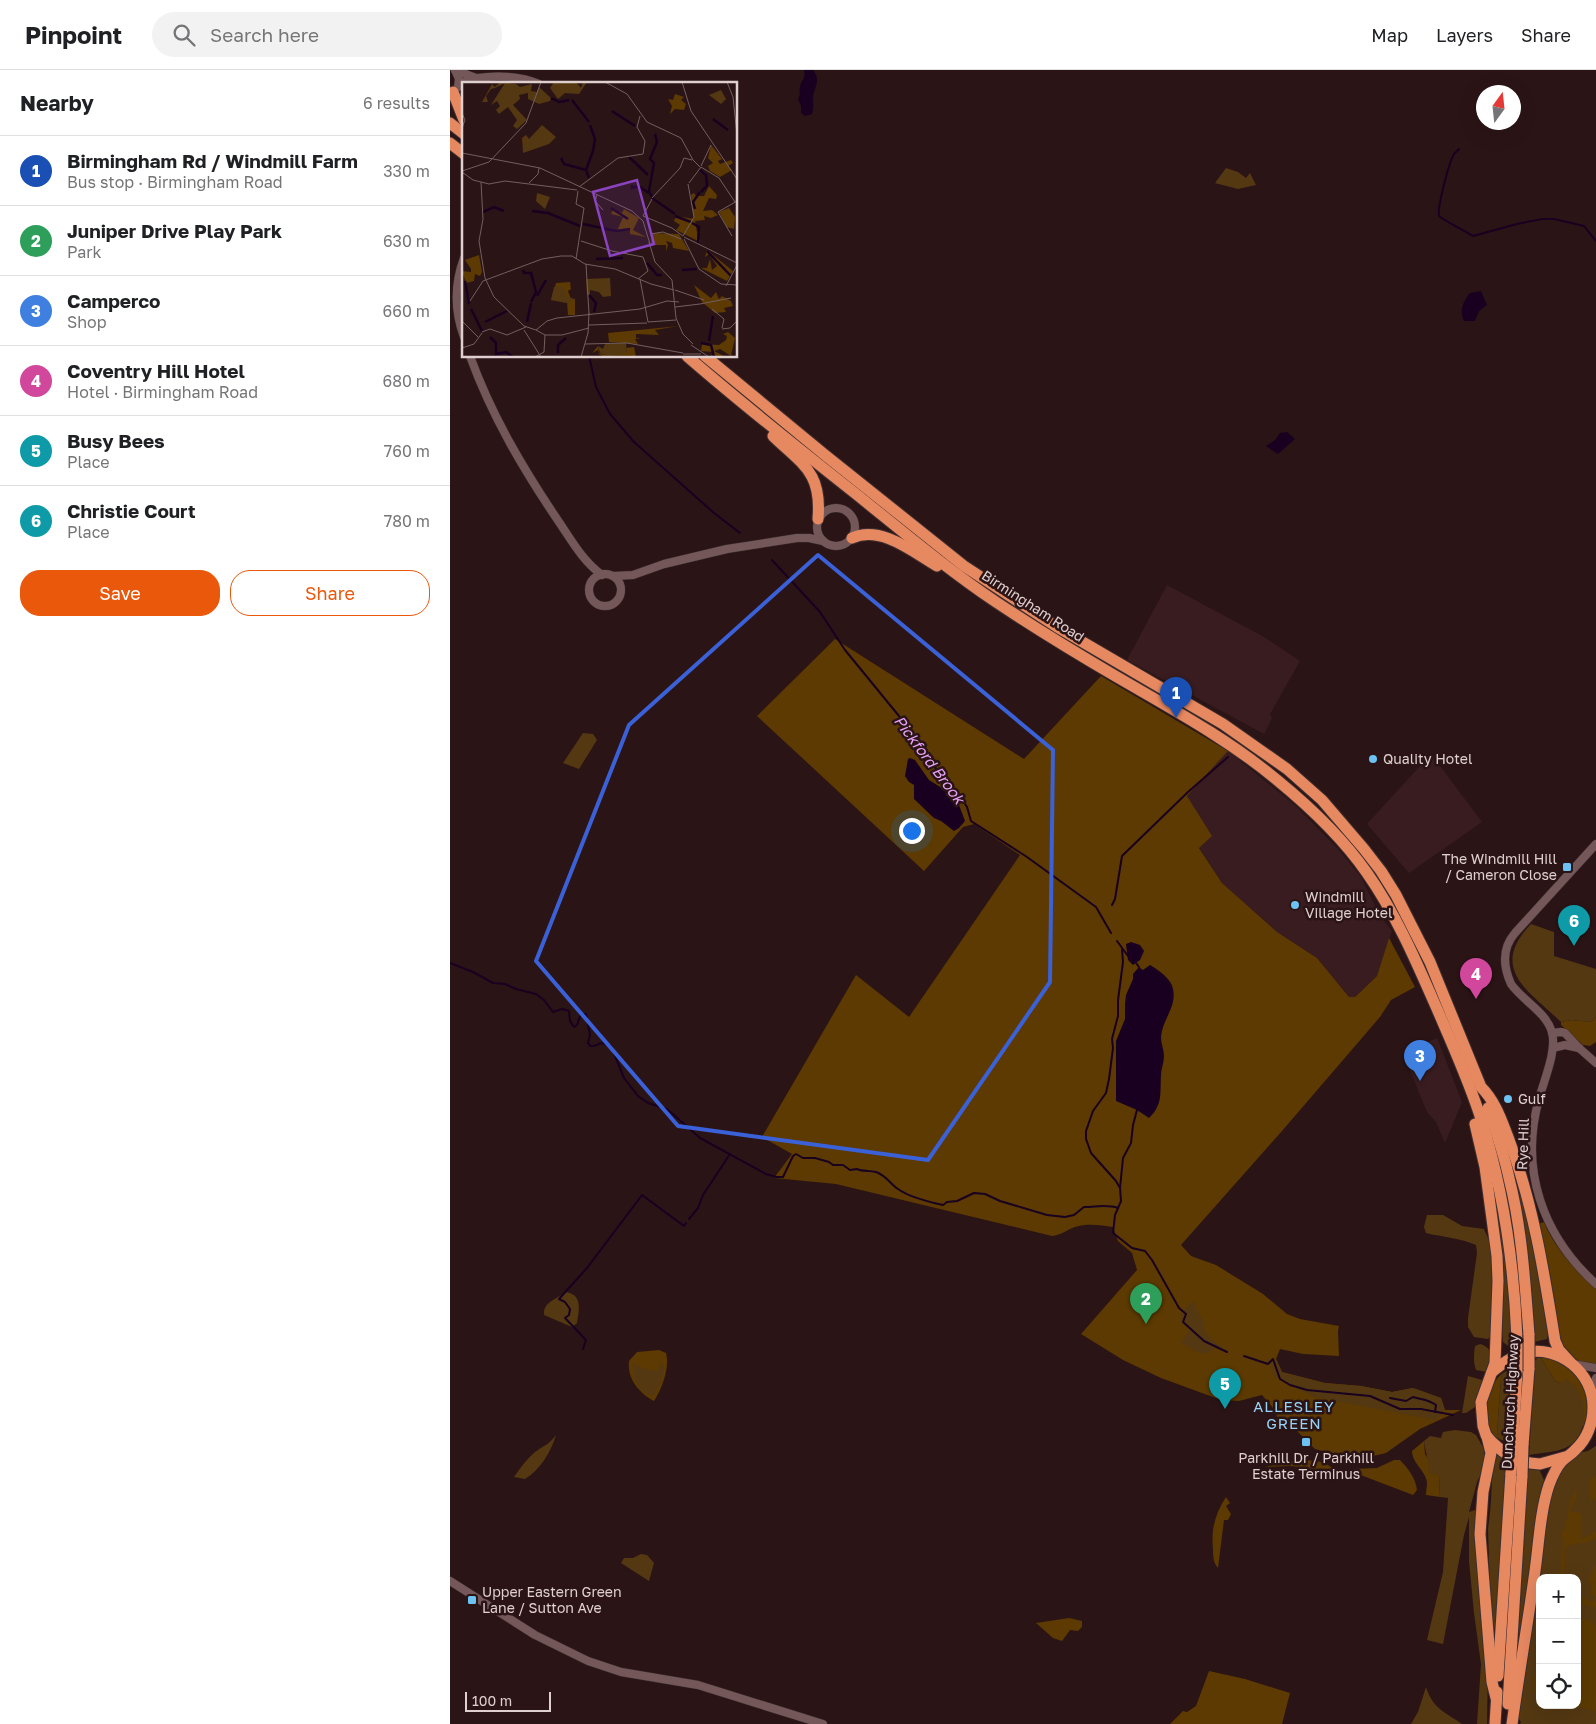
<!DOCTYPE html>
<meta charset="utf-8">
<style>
body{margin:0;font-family:"Golos Text",sans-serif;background:#f2f2f2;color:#202124}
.controls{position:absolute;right:15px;bottom:15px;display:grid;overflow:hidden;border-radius:10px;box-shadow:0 5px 20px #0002}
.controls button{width:45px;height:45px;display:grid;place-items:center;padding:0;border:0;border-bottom:1px solid #e0e0e0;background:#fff;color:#202124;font:25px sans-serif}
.compass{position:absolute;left:1026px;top:15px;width:45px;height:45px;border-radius:50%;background:#fff;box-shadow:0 5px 20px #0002;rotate:15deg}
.scale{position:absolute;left:15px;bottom:12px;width:86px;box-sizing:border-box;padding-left:5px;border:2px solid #e0cfcf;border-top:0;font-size:14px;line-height:18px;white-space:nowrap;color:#e0cfcf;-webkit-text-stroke:4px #2b1416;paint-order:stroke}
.you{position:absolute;left:461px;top:760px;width:18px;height:18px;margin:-12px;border:4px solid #fff;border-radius:50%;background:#1a73e8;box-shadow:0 0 0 8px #1a73e833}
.badge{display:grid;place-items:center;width:32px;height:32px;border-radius:50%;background:#ea580c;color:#fff;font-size:16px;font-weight:700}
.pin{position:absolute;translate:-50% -41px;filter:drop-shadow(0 1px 2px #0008)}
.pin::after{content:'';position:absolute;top:26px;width:18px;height:15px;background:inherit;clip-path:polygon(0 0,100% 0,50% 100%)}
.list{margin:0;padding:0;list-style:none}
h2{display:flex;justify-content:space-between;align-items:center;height:65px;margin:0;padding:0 20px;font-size:21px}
h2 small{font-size:16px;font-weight:400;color:#757577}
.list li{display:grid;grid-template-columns:32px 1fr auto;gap:15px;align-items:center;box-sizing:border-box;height:70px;padding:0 20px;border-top:1px solid #e0e0e0}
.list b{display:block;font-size:19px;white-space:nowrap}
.list p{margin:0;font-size:16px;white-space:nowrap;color:#757577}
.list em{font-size:16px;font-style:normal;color:#757577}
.actions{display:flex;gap:10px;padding:15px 20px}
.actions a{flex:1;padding:11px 0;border:1px solid #ea580c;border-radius:20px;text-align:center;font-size:18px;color:#ea580c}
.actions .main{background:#ea580c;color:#fff}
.icon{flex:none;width:28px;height:28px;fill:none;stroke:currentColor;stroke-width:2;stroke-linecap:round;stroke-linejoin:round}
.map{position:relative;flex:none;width:1146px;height:1654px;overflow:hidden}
header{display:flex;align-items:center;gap:30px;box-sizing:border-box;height:70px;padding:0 25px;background:#fff;border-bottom:1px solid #e0e0e0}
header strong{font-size:24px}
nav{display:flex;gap:28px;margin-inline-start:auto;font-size:18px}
.search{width:350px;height:45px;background:#f2f2f2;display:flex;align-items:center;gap:12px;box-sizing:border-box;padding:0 18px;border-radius:28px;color:#757577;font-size:19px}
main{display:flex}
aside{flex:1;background:#fff}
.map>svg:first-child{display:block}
.built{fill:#391c1f}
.green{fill:#5c3a01}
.forest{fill:#543812}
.water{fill:#190021}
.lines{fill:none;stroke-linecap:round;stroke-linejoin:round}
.stream{stroke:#190021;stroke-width:2}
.minor-casing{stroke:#3f2f30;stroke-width:9}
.highway-casing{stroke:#3f2f30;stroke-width:13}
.minor{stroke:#745859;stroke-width:8}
.highway{stroke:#e68860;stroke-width:11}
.highway-bridge-casing{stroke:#3f2f30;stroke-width:13;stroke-linecap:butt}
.highway-bridge{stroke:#e68860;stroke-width:11}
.marked{fill:none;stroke:#3a61d7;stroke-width:4;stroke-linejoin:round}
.poi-dot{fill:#6cc2f3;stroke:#2b1416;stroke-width:2}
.labels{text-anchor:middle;stroke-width:5;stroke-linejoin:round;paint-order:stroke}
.street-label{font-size:14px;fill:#e0cfcf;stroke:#2b1416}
.poi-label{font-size:14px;fill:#e0cfcf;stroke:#2b1416;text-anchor:start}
.water-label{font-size:15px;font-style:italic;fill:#e7a2f8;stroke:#2b1416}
.neighbourhood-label{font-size:15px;letter-spacing:1px;fill:#96d3f7;stroke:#2b1416}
.inset-river{fill:none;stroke:#190021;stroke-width:2.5}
.inset-road{fill:none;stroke:#735f60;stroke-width:1}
.view{fill:#8a44c1;fill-opacity:0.15;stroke:#8a44c1;stroke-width:2.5}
.inset-edge{fill:none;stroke:#e0cfcf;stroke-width:2.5}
</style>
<header>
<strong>Pinpoint</strong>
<div class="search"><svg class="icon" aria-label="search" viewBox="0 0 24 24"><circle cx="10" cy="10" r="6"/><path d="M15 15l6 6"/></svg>Search here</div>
<nav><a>Map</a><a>Layers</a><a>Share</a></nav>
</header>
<main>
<aside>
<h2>Nearby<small>6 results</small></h2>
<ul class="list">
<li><span class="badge" style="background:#1a4fb4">1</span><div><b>Birmingham Rd / Windmill Farm</b><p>Bus stop · Birmingham Road</p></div><em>330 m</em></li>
<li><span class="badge" style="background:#2e9e5b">2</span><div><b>Juniper Drive Play Park</b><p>Park</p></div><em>630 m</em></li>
<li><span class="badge" style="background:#3f7fe0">3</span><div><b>Camperco</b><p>Shop</p></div><em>660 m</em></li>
<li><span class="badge" style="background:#d1479c">4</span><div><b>Coventry Hill Hotel</b><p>Hotel · Birmingham Road</p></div><em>680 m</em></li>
<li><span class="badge" style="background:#0f9aa8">5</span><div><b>Busy Bees</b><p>Place</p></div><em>760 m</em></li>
<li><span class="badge" style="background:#0f9aa8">6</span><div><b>Christie Court</b><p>Place</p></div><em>780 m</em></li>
</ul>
<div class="actions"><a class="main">Save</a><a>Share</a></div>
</aside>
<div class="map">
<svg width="1146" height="1654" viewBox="0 0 1146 1654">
<rect width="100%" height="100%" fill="#2b1416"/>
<g class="built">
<path d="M717,515L814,567L850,591L820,644L822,648L814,664L677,590Z"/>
<path d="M778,681L847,737L888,779L911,807L930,846L942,861L927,906L905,927H899L867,888L827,862L772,813L749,777L737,726Z"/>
<path d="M981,684L1032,752L959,803L917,754Z"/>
<path d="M987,968L1012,1032L995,1073L986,1052L977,1042L953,983Z"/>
</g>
<g class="green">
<path d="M385,569L574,689L651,606L778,681L737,726L762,766L749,778L772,813L827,862L867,888L899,927H905L927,906L939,868L965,917L941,930L930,947L832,1061L731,1175L741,1186L766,1195L813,1224L837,1244L850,1249L889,1256L888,1261L889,1286L853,1284L830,1279L826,1289L832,1302L875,1313L911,1316L942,1322L963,1318L991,1328L995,1340H1011L970,1359L936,1383L915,1388L894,1387L865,1379L845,1359L833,1358L823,1338L812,1325L789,1331L771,1330L711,1308L673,1290L631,1264L687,1200L682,1183L668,1171L663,1157C651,1155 637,1153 625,1157C616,1160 612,1165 602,1166L386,1114L324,1108L342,1084L312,1067L406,905L459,947L570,785L524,754L513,757L474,801L307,646Z"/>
<path d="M1146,947V972L1140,976L1133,975L1111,955V952L1121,950L1141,952Z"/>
<path d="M1094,1152C1105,1179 1125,1199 1146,1218V1295C1129,1293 1121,1288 1110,1275L1088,1154Z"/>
<path d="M209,1280L216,1283C220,1298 212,1318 204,1331C189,1323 177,1309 179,1291L187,1282Z"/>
<path d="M1098,1287L1117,1295L1131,1310L1139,1334L1134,1360L1129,1365L1133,1357L1111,1313L1105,1311L1091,1288Z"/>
<path d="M1053,1303L1051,1309L1047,1363L1049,1369C1027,1357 1036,1315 1053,1303Z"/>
<path d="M974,1371L975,1384L989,1406L990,1427L976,1425C976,1421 977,1416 977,1412C975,1400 962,1393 962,1381Z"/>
<path d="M1146,1376V1654H1077L1090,1532V1635H1127V1508H1094L1109,1418L1136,1383Z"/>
<path d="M847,1390C859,1391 879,1389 884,1402L841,1396L815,1397Z"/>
<path d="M944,1390H950C958,1398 966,1409 967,1420L963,1425L908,1404H893L903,1399L927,1398Z"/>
<path d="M776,1427L780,1433L776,1436L781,1444L778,1450H774L768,1498C763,1492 763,1486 763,1479C761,1459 765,1444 776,1427Z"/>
<path d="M619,1548L632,1551V1557L628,1561L620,1560L612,1571L603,1568L586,1553Z"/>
<path d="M759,1601L795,1609L840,1623L832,1654H720L733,1641L737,1642L746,1636Z"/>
</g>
<g class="forest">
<path d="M776,98L788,102L796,108L800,103L806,115L788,119L765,113Z"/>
<path d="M133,663L143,664L147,670L129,699L113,693Z"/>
<path d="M1081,854L1104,862V886L1146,899V947L1141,952L1121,950L1111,952C1079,921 1038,899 1081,854Z"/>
<path d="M1076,1123L1099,1262L1097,1269L1084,1272L1066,1125Z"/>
<path d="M977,1145H993L1012,1156L1034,1159C1036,1166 1043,1174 1044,1180C1047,1208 1043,1239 1040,1267L1038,1269L1024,1267L1018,1257V1248L1027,1183L1026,1175C1010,1168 993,1167 976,1163L974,1157Z"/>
<path d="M1052,1155L1064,1275L1058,1276L1053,1272L1052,1259L1050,1253L1047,1158Z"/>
<path d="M116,1222C133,1225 129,1240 127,1253L122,1257L94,1245C93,1231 108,1229 116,1222Z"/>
<path d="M742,1232L746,1233L745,1237L753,1251L755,1262L762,1270L773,1277C767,1277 766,1278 761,1281C752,1288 739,1277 731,1272L739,1261L731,1249V1243Z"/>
<path d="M1030,1274C1045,1278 1041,1291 1037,1302L1026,1300C1023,1292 1024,1284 1025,1276Z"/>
<path d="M1087,1288H1091L1105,1311L1111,1313L1116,1309C1122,1313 1128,1318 1131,1326C1136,1339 1135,1362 1124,1372C1113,1383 1094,1382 1079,1385L1085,1291Z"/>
<path d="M826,1289L832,1302L875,1313L911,1316L942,1322L963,1318L991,1328L995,1340L986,1350L864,1327L824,1306L821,1297Z"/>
<path d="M183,1293L195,1299L208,1302L209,1295L213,1294C215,1305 209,1317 203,1326C188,1323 182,1307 183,1293Z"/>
<path d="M1057,1301L1061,1306L1057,1372L1049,1369L1047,1363L1051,1309L1053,1303Z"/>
<path d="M1018,1306L1032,1310V1313L1025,1337L1016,1343H1012Z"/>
<path d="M1005,1360L1021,1362L1026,1365L1034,1379V1397L1027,1412L1019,1442L1025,1440L1029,1449L1038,1595L1037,1654H1027L1031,1594L1024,1543L1019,1491V1447L1014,1465L993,1574L977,1570L993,1502L998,1428L990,1427L989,1406L978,1402C980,1391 975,1382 974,1371L980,1366L991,1368L993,1362Z"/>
<path d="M106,1365C101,1382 90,1400 75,1409L64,1407C70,1398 77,1389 85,1382C93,1376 100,1374 106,1365Z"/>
<path d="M1146,1376V1406L1139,1409L1140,1429L1146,1430V1461L1132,1469L1131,1443L1121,1442L1123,1432L1126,1431V1418L1120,1431L1115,1459L1111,1463L1113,1472L1110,1508H1090V1572C1087,1577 1090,1582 1089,1588C1086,1605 1078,1611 1087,1628L1090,1629V1635H1123L1146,1642V1654H1070L1071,1652L1066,1645L1081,1537L1087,1527L1099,1429L1111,1396L1128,1383L1138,1381Z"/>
<path d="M1050,1383L1056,1388L1058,1401L1046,1558H1041L1038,1458C1042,1435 1041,1412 1044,1389Z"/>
<path d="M1080,1397L1090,1401L1094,1410L1070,1571L1068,1557L1077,1406Z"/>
<path d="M1146,1468V1495L1138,1511L1142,1514L1140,1523L1146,1527L1143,1533L1135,1528L1127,1527V1508H1116L1114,1505C1116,1496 1114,1487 1115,1477C1128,1471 1134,1476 1146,1468Z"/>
<path d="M191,1484L197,1485L204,1493L199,1511L171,1493L174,1488H183Z"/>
<path d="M1127,1533L1146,1538V1558L1144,1557L1146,1556L1142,1552L1127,1546Z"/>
<path d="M976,1617C983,1639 995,1642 1012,1654H961L968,1642Z"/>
</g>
<g class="water">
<path d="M354,0H363C371,10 365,16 363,27C363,33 364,38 362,44L355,46L351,43V36L348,29C351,24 349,22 350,16C352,9 356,8 354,0Z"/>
<path d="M1031,221L1037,235L1029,241L1025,251H1014C1009,239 1013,232 1020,223Z"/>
<path d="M837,362L845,369L828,384L816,376L825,370L830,363Z"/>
<path d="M460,688L465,690L479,710L506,727L515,751L509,758L504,761L491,751L484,748L464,729V715L459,712L455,706L458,689Z"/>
<path d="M681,872L690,875L694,881L690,890L683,895L678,890L676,874Z"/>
<path d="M700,895C708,900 721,908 723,919C727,937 712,950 711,967C711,974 714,980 714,986C714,993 711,999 711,1005C710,1023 713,1035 699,1048L687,1040L666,1031V971L675,949V934L676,925L683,909V904L689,897L693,900Z"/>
</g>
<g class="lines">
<g class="stream">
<path d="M1009,79C1009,79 1004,84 1004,84C999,92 987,138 989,146C990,148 1018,163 1023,166L1067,154L1092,149H1104L1134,156L1146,171"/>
<path d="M139,286L146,317L160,344L184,372L264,443L290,463"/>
<path d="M322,490L370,542L395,580L449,646L482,694L510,726L517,737L521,751L577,787L646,837L661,863"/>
<path d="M662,835L665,829L672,786L738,722L778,687"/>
<path d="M667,871L678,886"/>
<path d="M0,893L23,902L43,913L55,914L66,919L86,924L94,930L103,942L112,939L119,941L120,951L124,957L127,955L131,944H136L140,965L138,973L140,976H144L151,973L161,976L174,1008L188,1026L198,1033L217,1039L250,1068L316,1104L326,1107H333L343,1086L346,1084L353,1088H365L379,1092L383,1095H393L400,1100L407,1099C413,1102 420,1100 426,1102C437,1106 440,1114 448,1119C459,1127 479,1132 493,1135L497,1132L507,1131L524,1123L535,1124L550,1131L597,1145L615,1147L624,1145L634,1137C646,1137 657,1134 668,1138"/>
<path d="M686,893L689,897"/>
<path d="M687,1040L683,1055L681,1073L673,1088L670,1118L671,1131L665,1145L663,1163L682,1178L695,1181L702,1190L729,1238L736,1244L733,1252L754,1271L777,1282"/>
<path d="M670,1118L666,1111L641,1083L636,1069V1061L643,1041L656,1023L659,1009L663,978L662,969L668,946V930L673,892L672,879"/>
<path d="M239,1149L248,1138L253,1125L280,1084"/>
<path d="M133,1279L136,1270L115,1248L119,1245L120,1239L115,1232L109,1229L137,1198L192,1125L234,1156L236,1153"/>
<path d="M794,1286L818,1294L823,1289L830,1309L840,1315L857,1320L920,1326L950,1339H971L1003,1345"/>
<path d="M940,1328L956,1331L963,1327C972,1330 977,1329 986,1335L985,1342"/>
</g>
<g class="minor-casing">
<g id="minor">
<path d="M5,0L9,9L8,17"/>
<path d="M5,0L26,8"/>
<path d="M9,14C15,12 22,8 28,8C47,5 71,6 89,14"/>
<path d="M14,188C4,215 4,240 14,267"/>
<path d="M20,286C42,347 75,402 111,455C123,473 134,492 152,505"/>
<circle cx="386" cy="457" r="19"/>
<circle cx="155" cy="520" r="16"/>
<path d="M163,506L183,505L214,494L277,479L347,468H359L373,471"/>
<path d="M1146,774L1065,863C1052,878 1053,896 1061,914C1073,931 1096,942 1102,962C1107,981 1094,1010 1089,1029C1069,1100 1093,1166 1146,1214"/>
<path d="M1102,963L1111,962L1115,963L1129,978L1146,993"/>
<path d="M1103,978L1115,975L1129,978"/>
<path d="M1123,1294L1146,1298"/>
<path d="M1141,1322L1146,1308"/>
<path d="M0,1511L85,1565L138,1591L171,1602L248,1615L373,1654"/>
</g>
</g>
<g class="highway-casing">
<g id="highway">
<path d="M3,22L14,50"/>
<path d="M0,53L14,64"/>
<path d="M0,73L14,84"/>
<path d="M237,286C292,334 349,379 406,424C452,461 497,499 546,532C585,558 626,583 667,607C722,639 778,669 827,710C860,737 892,767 917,803C948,847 969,898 991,948C1005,981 1020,1014 1031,1049C1054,1121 1064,1194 1067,1269"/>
<path d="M255,286L375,385L514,496L607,557L773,654L837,699L872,730L914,779L931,801L946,825L980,892L1031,1017C1045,1031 1051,1049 1058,1067C1083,1133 1094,1202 1105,1271L1109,1280L1120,1292"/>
<path d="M323,366C353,395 372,402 368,449"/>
<path d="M402,468C431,455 463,482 487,496"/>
<path d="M1038,1038C1046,1061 1054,1084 1059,1108C1072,1159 1075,1213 1079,1265"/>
<path d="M1025,1054L1035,1097L1047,1186L1048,1211L1045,1293L1031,1332L1033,1356L1036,1365L1041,1371L1052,1381L1065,1389L1080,1393L1090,1394L1115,1387"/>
<path d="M1042,1302C1052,1294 1062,1286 1074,1283C1109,1274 1144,1303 1143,1338C1143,1353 1137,1369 1126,1379C1122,1384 1116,1387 1112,1391C1106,1398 1102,1407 1099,1415C1090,1442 1089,1473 1085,1501C1078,1552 1069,1603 1062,1654"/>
<path d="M1037,1367L1041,1383L1033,1422L1030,1464L1042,1612L1046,1628"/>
<path d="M1063,1373L1067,1301"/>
<path d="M1073,1375L1079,1298"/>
<path d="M1048,1606L1061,1403"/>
<path d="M1058,1634L1072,1406"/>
<path d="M1045,1654L1047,1622"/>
</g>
</g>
<use href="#minor" class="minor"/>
<use href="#highway" class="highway"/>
<g class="highway-bridge-casing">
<g id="highway-bridge">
<path d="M1079,1298V1265"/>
<path d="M1067,1301V1269"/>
<path d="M1061,1403L1063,1373"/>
<path d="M1072,1406L1073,1375"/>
</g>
</g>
<use href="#highway-bridge" class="highway-bridge"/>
</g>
<path class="marked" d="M368,485L603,680L600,912L478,1090L228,1056L86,891L179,655Z"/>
<g class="poi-dot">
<circle cx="923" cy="689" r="5"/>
<rect x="1112" y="792" width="10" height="10" rx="2.5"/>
<circle cx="845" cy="835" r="5"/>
<circle cx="1058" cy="1029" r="5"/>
<rect x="851" y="1367" width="10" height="10" rx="2.5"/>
<rect x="17" y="1525" width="10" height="10" rx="2.5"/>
</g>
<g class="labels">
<g class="street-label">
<text transform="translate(583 536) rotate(33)" y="5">Birmingham Road</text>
<text transform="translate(1073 1074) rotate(-88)" y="5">Rye Hill</text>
<text transform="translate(1060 1332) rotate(-87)" y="5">Dunchurch Highway</text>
</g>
<g class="poi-label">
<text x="933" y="694">Quality Hotel</text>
<text x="1107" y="794" text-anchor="end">The Windmill Hill<tspan x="1107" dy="16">/ Cameron Close</tspan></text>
<text x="855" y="832">Windmill<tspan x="855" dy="16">Village Hotel</tspan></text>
<text x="1068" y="1034">Gulf</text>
<text x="856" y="1393" text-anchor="middle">Parkhill Dr / Parkhill<tspan x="856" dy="16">Estate Terminus</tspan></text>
<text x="32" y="1527">Upper Eastern Green<tspan x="32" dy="16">Lane / Sutton Ave</tspan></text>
</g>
<g class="water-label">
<text transform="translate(479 690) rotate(53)" y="5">Pickford Brook</text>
</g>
<g class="neighbourhood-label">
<text x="844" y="1342">ALLESLEY<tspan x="844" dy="17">GREEN</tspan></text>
</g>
</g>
<g transform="translate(12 12)">
<rect width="275" height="275" fill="#2b1416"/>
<path d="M213,12L222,15L219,18L224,22L222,28L213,27L208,32L210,24L206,17L211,18ZM249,63L260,77L256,79L258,82L269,78L271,81L266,84L270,88L258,95L248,89L246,84L251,81L246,76ZM247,104L255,113L254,117L247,116L241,129L250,128L256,133L249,136L242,134L243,138L233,139L235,150L240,151H235L238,160L214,148L218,143L212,139L214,134L232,137L229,113L232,111L234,114H242ZM267,126L273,135L272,147L265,145L257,130ZM162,127L177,136L171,148L184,155L168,152V148L155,149L161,135L149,132L151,128L160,131ZM190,151L217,152L227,169L211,166L210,161L204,159L206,163L204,169V163H189ZM245,168L271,189L265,199L239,186H245L248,177L250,188L255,184L247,172L243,175ZM17,173L20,190L18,194L13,192L12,199L4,201L0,189L9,190V187L3,178ZM108,200L109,207L106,209L109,217H113V233H106L105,220L89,218L94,201ZM232,203L249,216L254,210L257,217L260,214L269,219L271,224L262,226L264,230L253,231L240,220ZM217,244L193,248L197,253L174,252V256L179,257H173L176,262L147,260L146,251ZM266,250L273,256L269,274L258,267L252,269L264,275H248L252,270L239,269L240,262L257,263L264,258L265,254L261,252ZM136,264L137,271L147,274L165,270L164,266L172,265L174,275H143L137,272L136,268L130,271Z" fill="#5c3a01"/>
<path d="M38,0L54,2L58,5L70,2L69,9L75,10L77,5L89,16L88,19L77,22L66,17V11L57,13L58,17L51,23L65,38L55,47L51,44L55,38L46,25L37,32L34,28L27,35L38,24L35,19L29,23L43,1L33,6L29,7L24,14L26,20H20L30,2L33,5ZM92,0H114L119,6L121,0H125L117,12L103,11L96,17L88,6ZM259,8L264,17L259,22L247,13ZM80,43L94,55L87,62L61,71L60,56L64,53L67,57ZM75,111L88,115L83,127L74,119ZM148,196L149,214L141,215L137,210L128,208V214L125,213L124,197ZM100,204L105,215L113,217L104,221L89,218L92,205ZM164,261L165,271L147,274L138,271L136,264L141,267L143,262Z" fill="#543812"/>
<path class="inset-river" d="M89,16L97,20L107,18M110,18L127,40M150,29L173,44M251,37L266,48M128,43L133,57L131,69M167,75L186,93M99,76L102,82L124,88M238,88L244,93L245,104L239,110M127,96L124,88L131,69M170,103V106L176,104L187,111M190,115L187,109L192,81L188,77L195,60L193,52M190,116L213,132M149,126L166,137M233,127L231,120L238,110M70,129L86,131L118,144M21,130L32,125L42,129M213,134L229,140M230,141L237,145L236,161M121,142L154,149L168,147M245,169L269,194M134,177L161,176M185,181L195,193H200M61,188L62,191H69L74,210L69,220M220,188L235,187M3,199L7,222M127,213L134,221L132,230M75,214L84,198M9,227L20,249M23,240L45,229M65,240L69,221M28,255L34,261V272L44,270L51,275M247,259L251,234M239,261L249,263L252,275M96,271V263L104,256M151,275H169"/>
<path class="inset-road" d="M143,0L165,12L185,40L219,56L231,78L238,85M220,0L229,29L275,97M265,0L271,15L275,53M0,31L3,38L0,46M0,71L78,86L170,129L181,139L188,162M239,84L249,63M239,85L257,96L273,120M0,89L27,80L64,41L79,0M0,90L11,98L27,102L43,99L115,108M19,100L21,137L17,159L23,196L32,215L62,244L74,248M67,101L76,92L77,86M227,101L239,85M117,105L156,76L181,72L183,59L175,45L178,34M135,113L133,119L141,128M190,116L218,86L222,76L230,78M190,117L181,134L210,146L221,154M188,152L201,150L219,157M221,154L232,135L226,102M270,154L256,130L275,119M222,155L275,181M222,157L237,187L259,202L275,203M119,159L150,169L181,175L186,189L176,197M187,160L193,180L210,198L214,236L221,252L231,262M114,177L122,126L114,122L116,109M124,182L127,232M178,197L186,240M264,204L275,183M213,208L242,218M8,219L21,199L80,177L99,174H110L123,182L153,187L189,202L212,208M238,222L269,216M213,225L238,222M250,227L262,237L260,246M0,239L16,255M186,240L214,238M127,243L185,241M260,247L268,246L275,239M62,248L79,275M74,248L85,239L95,236L178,227L205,219L217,220M20,250L28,247L45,253L64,245M83,253H100L127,246M123,262L165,261L221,271M229,263L247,275M0,266L12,262L20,251M221,272H239M73,275L82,270L83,253L74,248M119,275L126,251L127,231"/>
<path class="view" d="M175,98L192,162L148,174L131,110Z"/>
<rect width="275" height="275" class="inset-edge"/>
</g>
</svg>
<div class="controls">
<button>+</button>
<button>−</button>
<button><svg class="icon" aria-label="locate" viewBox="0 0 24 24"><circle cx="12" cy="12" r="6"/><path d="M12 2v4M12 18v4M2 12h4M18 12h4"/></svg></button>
</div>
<svg class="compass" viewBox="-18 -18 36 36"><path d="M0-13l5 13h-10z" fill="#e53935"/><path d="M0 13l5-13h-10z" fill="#757577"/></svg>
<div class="scale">100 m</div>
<div class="you"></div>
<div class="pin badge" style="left:726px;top:648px;background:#1a4fb4">1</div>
<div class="pin badge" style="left:696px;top:1254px;background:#2e9e5b">2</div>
<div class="pin badge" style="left:970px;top:1011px;background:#3f7fe0">3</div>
<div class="pin badge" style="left:1026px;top:929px;background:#d1479c">4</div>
<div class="pin badge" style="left:775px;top:1339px;background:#0f9aa8">5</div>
<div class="pin badge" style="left:1124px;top:876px;background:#0f9aa8">6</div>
</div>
</main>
